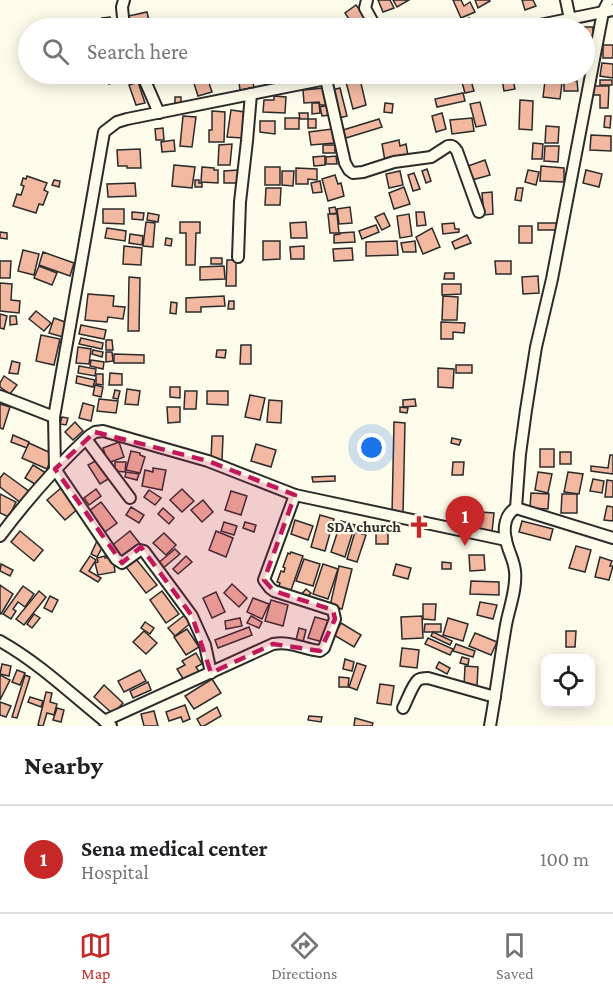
<!DOCTYPE html>
<style>
body{margin:0;font-family:"Crimson Pro",serif;background:#f6f6f6;color:#202124}
.controls{position:absolute;right:18px;bottom:18px;display:grid;overflow:hidden;border-radius:12px;box-shadow:0 3px 15px #0003}
.controls button{width:54px;height:54px;display:grid;place-items:center;padding:0;border:0;border-bottom:2px solid #e0e0e0;background:#fff;color:#202124;font:30px sans-serif}
.you{position:absolute;left:372px;top:448px;width:21px;height:21px;margin:-15px;border:4px solid #fff;border-radius:50%;background:#1a73e8;box-shadow:0 0 0 9px #1a73e833}
.badge{display:grid;place-items:center;width:39px;height:39px;border-radius:50%;background:#c62828;color:#fff;font-size:20px;font-weight:700}
.pin{position:absolute;translate:-50% -50px;filter:drop-shadow(0 2px 3px #0008)}
.pin::after{content:'';position:absolute;top:32px;width:21px;height:18px;background:inherit;clip-path:polygon(0 0,100% 0,50% 100%)}
.list{margin:0;padding:0;list-style:none}
h2{display:flex;justify-content:space-between;align-items:center;height:78px;margin:0;padding:0 24px;font-size:26px}
h2 small{font-size:20px;font-weight:400;color:#757577}
.list li{display:grid;grid-template-columns:39px 1fr auto;gap:18px;align-items:center;box-sizing:border-box;height:108px;padding:0 24px;border-top:2px solid #e0e0e0}
.list b{display:block;font-size:22px;white-space:nowrap}
.list p{margin:0;font-size:20px;white-space:nowrap;color:#757577}
.list em{font-size:20px;font-style:normal;color:#757577}
.icon{flex:none;width:33px;height:33px;fill:none;stroke:currentColor;stroke-width:2;stroke-linecap:round;stroke-linejoin:round}
.map{position:relative;flex:none;width:613px;height:726px;overflow:hidden}
.search{position:absolute;background:#fff;box-shadow:0 3px 15px #0003;left:18px;right:18px;top:18px;height:66px;display:flex;align-items:center;gap:15px;box-sizing:border-box;padding:0 21px;border-radius:33px;color:#757577;font-size:22px}
.sheet{height:186px;background:#fff}
nav{display:flex;justify-content:space-around;align-items:center;box-sizing:border-box;height:84px;border-top:2px solid #e0e0e0;background:#fff;font-size:16px;color:#757577}
nav a{display:grid;justify-items:center;gap:3px}
nav .on{color:#c62828}
.map>svg:first-child{display:block}
.building{fill:#f2b8a0;stroke:#2b2b2b;stroke-width:1.5}
.lines{fill:none;stroke-linecap:round;stroke-linejoin:round}
.minor-casing{stroke:#2b2b2b;stroke-width:14}
.minor{stroke:#fdfbea;stroke-width:10}
.marked{fill:#c2185b;fill-opacity:0.2;stroke:#c2185b;stroke-width:4.5;stroke-dasharray:12 8;stroke-linejoin:round}
.labels{text-anchor:middle;stroke-width:4.5;stroke-linejoin:round;paint-order:stroke}
.poi-label{font-size:15px;font-weight:bold;fill:#2b2b2b;stroke:#fdfbea;text-anchor:end}
</style>
<div class="map">
<svg width="613" height="726" viewBox="0 0 613 726">
<rect width="100%" height="100%" fill="#fdfbea"/>
<g class="building">
<path d="M378,0H390L394,8L383,12Z"/>
<path d="M393,0H409L397,7Z"/>
<path d="M453,0H461L464,6L470,2L475,12L461,18Z"/>
<path d="M475,0H489L490,1L478,8Z"/>
<path d="M522,0H533L536,6L525,10Z"/>
<path d="M356,5L366,18L354,27L345,13Z"/>
<path d="M147,12L150,25L135,28H127L124,17Z"/>
<path d="M110,17L113,28H104L102,18Z"/>
<path d="M469,18L474,26L467,28L463,21Z"/>
<path d="M92,22L94,28H86L84,24Z"/>
<path d="M567,23L578,24V28H567Z"/>
<path d="M583,27H593V39L584,38V28H583Z"/>
<rect x="603" y="45" width="10" height="13"/>
<path d="M602,63L613,64V78L600,76Z"/>
<path d="M111,74H133L134,75L109,84L106,75Z"/>
<path d="M191,74H206L212,92L198,96Z"/>
<path d="M217,74H234V81H216Z"/>
<path d="M238,74H246V76H252L254,88L240,90Z"/>
<path d="M297,74H307L308,77L299,80Z"/>
<path d="M463,74H469L474,91L465,93L460,75Z"/>
<path d="M501,74H512L515,89L504,91Z"/>
<path d="M360,79L366,105L353,109L346,82Z"/>
<rect x="600" y="80" width="12" height="5"/>
<path d="M545,81L562,83L560,99L543,97Z"/>
<path d="M564,81H577L578,91H564Z"/>
<path d="M138,82L145,103L136,105L129,85Z"/>
<path d="M593,86H609L608,108H600V95H592Z"/>
<path d="M324,88L326,105H320L319,102L304,103L303,90Z"/>
<path d="M340,88L347,116L339,118L332,90Z"/>
<path d="M463,93L465,101L437,107L435,99Z"/>
<path d="M274,96L286,97L285,113L263,112L264,100H274Z"/>
<rect x="175" y="97" width="6" height="6"/>
<path d="M520,100L533,101L532,130L519,129Z"/>
<path d="M480,102L486,125L476,127L470,104Z"/>
<path d="M312,103H319L320,113L312,114Z"/>
<path d="M385,103L393,104L392,113L384,112Z"/>
<path d="M328,105L330,115L322,116L320,107Z"/>
<path d="M231,110L245,112L242,138L227,137Z"/>
<path d="M212,111L225,112L224,142H209V130H212Z"/>
<path d="M299,113H308V119H300Z"/>
<path d="M442,113L446,129L436,132L432,116Z"/>
<path d="M183,116L196,117L192,147L180,146Z"/>
<path d="M605,116H611L610,128L604,127Z"/>
<rect x="285" y="118" width="14" height="11"/>
<path d="M472,118L474,131L452,134L450,120Z"/>
<rect x="308" y="119" width="8" height="9"/>
<path d="M379,119L382,127L346,138L343,130Z"/>
<path d="M260,121H275V134L260,132Z"/>
<path d="M546,126L559,127L558,143H545Z"/>
<path d="M163,128L164,140H156L155,129Z"/>
<path d="M332,129L334,143L311,145L309,132Z"/>
<path d="M591,135L611,136V151L590,150Z"/>
<path d="M174,140L175,151L162,152L161,142Z"/>
<path d="M399,140L400,146L406,144L408,156L385,161L382,144Z"/>
<path d="M533,143L543,144L542,159H532Z"/>
<path d="M232,144L230,165H218L219,145Z"/>
<rect x="323" y="145" width="12" height="8"/>
<path d="M545,146H559L558,162L544,161Z"/>
<path d="M140,149L141,168H127V166H118L117,150Z"/>
<path d="M325,156V165L314,166L313,157Z"/>
<path d="M336,156L337,164H326V157Z"/>
<path d="M485,160L490,175L472,180L468,166Z"/>
<path d="M174,165L195,167L192,188L172,186Z"/>
<path d="M541,166L564,168V182L540,181Z"/>
<path d="M202,167L214,168V170H218V183L201,182Z"/>
<rect x="265" y="167" width="15" height="18"/>
<path d="M296,168L317,169V180L308,179V184H296Z"/>
<path d="M427,169L431,181L426,183L422,171Z"/>
<path d="M238,170V183H224V171Z"/>
<path d="M528,170L539,172L536,185L525,182Z"/>
<path d="M586,170L602,174L599,187L583,183Z"/>
<path d="M282,171H294L293,186L282,185Z"/>
<path d="M400,171L403,185L389,188L386,174Z"/>
<path d="M414,173L420,189L413,191L408,175Z"/>
<path d="M335,175L338,184L341,183L344,196L328,201L322,179Z"/>
<path d="M27,176L47,183L44,190L48,192L43,205L39,204L36,213L13,206L17,194L21,195L24,186L21,185L23,178L26,179Z"/>
<path d="M54,180L60,181L59,187L52,185Z"/>
<path d="M195,180H199V183H202V187H195Z"/>
<path d="M320,181L322,192L313,193L311,183Z"/>
<path d="M135,183L136,196L108,197L107,184Z"/>
<path d="M404,187L410,204L394,209L389,193Z"/>
<path d="M266,188H281L280,205H265Z"/>
<path d="M517,188H523L521,201L515,200Z"/>
<path d="M492,192L493,214L484,215L482,193Z"/>
<path d="M335,207L337,213L330,214L329,208Z"/>
<path d="M350,207L352,223L339,224L337,209Z"/>
<path d="M103,209H124V224L103,223Z"/>
<path d="M132,212L144,213L143,220L132,219Z"/>
<path d="M416,212H424L426,225L417,226Z"/>
<path d="M148,213L159,215L158,222L147,220Z"/>
<path d="M384,213L390,226L382,230L375,217Z"/>
<path d="M328,214H337L339,233H330Z"/>
<path d="M409,214L412,236L400,238L397,216Z"/>
<path d="M146,222L155,223L153,247L143,246Z"/>
<path d="M180,222H200V233H196L195,265H186V233H180Z"/>
<path d="M306,222L307,238H291L290,223Z"/>
<path d="M454,223L455,229H459V232L443,234L442,224Z"/>
<rect x="538" y="223" width="21" height="7"/>
<path d="M376,225L379,232L362,239L359,231Z"/>
<rect x="519" y="226" width="13" height="17"/>
<path d="M107,228L126,231L125,241L105,238Z"/>
<path d="M432,228L440,247L423,254L416,237Z"/>
<path d="M0,232L7,233V239L0,238Z"/>
<path d="M354,232L355,242L334,243V235L340,234V233Z"/>
<path d="M130,234L143,236L142,245L129,243Z"/>
<path d="M467,235L471,243L455,249L452,242Z"/>
<path d="M166,238L172,239L171,246L165,245Z"/>
<path d="M263,241H280V259L263,260Z"/>
<path d="M397,241L398,255L366,256V242Z"/>
<path d="M415,241L416,252H403L401,243Z"/>
<path d="M124,246L142,248L141,265L123,264Z"/>
<path d="M304,246V259H291L290,247Z"/>
<path d="M352,248L353,260L334,261L333,249Z"/>
<path d="M23,250L39,254L34,275L18,271Z"/>
<path d="M43,252L74,263L70,276L39,265Z"/>
<rect x="211" y="258" width="11" height="6"/>
<path d="M227,260H236V286H226Z"/>
<path d="M0,261H11L10,278H0Z"/>
<path d="M495,261H511V274H496Z"/>
<path d="M39,266L57,273L52,285L34,278Z"/>
<path d="M224,266L225,279L200,280V267Z"/>
<path d="M445,273H454V279H444Z"/>
<path d="M538,276L539,293L523,294L522,277Z"/>
<path d="M129,277L140,278L139,331H128Z"/>
<path d="M0,283L12,284L11,300L20,301L19,313L0,311Z"/>
<path d="M442,284H461V294L442,295Z"/>
<path d="M88,294L114,296L113,306L125,307L123,319L108,317L107,322L85,320Z"/>
<path d="M224,296L225,306L201,307V312H186V298Z"/>
<path d="M443,296L458,297L457,320H442Z"/>
<path d="M229,301H234V309H228Z"/>
<path d="M171,302L177,303L176,314L170,313Z"/>
<path d="M36,311L51,323L44,331L29,319Z"/>
<path d="M0,314L7,316L4,329L0,328Z"/>
<path d="M10,316H16L17,324L10,325Z"/>
<path d="M54,318L68,323L63,337L49,333Z"/>
<path d="M441,322L465,323L464,333L453,332V339H441Z"/>
<path d="M81,325L106,330L104,339L79,334Z"/>
<path d="M41,335L60,339L54,365L36,361Z"/>
<path d="M81,338L103,343L102,349L79,344Z"/>
<path d="M106,340H112L113,350H106Z"/>
<path d="M241,345H251V364H240Z"/>
<path d="M78,347L91,349L89,364L76,363Z"/>
<path d="M93,350L103,352L102,357L92,354Z"/>
<path d="M217,350H226L225,358L216,357Z"/>
<path d="M106,352H112L113,361L106,362Z"/>
<path d="M114,354L144,355V363H114Z"/>
<path d="M91,360L104,362L103,369L90,366Z"/>
<path d="M12,361L20,363L18,374L9,373Z"/>
<rect x="456" y="365" width="16" height="8"/>
<path d="M79,366L96,369L95,376L78,373Z"/>
<path d="M438,368L454,369L453,388L438,387Z"/>
<path d="M110,373L122,374V385H109Z"/>
<path d="M96,374H103V385L96,384Z"/>
<path d="M4,376L17,385L10,394L0,387V383Z"/>
<path d="M77,376L95,380L93,387L76,383Z"/>
<path d="M95,385L103,387L101,397L93,395Z"/>
<path d="M170,387H180V398L170,397Z"/>
<path d="M127,389L140,391L138,405L125,404Z"/>
<path d="M115,390L120,391L118,399L113,398Z"/>
<path d="M185,391H197L196,409H184Z"/>
<path d="M207,391H228V405L207,404Z"/>
<path d="M250,395L265,398L260,420L245,417Z"/>
<path d="M99,399L118,401L116,413L97,411Z"/>
<path d="M415,399L416,406L403,407V400Z"/>
<path d="M269,400L282,401L281,423L267,422Z"/>
<path d="M83,403L94,406L91,421L79,418Z"/>
<path d="M0,404L10,407L3,429L0,428Z"/>
<path d="M167,407H180V422L168,423Z"/>
<path d="M400,407L408,408L407,413L400,412Z"/>
<path d="M62,417L68,418L66,425L60,424Z"/>
<path d="M75,422L83,431L73,440L65,432Z"/>
<path d="M394,422L405,423L403,515L392,514Z"/>
<path d="M13,435L29,442L27,448L11,442Z"/>
<path d="M212,436H223L222,460H211Z"/>
<path d="M452,438L461,440L459,445L451,443Z"/>
<path d="M119,442L124,457L108,463L103,448Z"/>
<path d="M29,443L53,454L47,469L22,458Z"/>
<path d="M256,444L276,450L271,467L251,461Z"/>
<rect x="540" y="449" width="14" height="18"/>
<path d="M131,451L140,453V455L145,457L140,473L126,470Z"/>
<rect x="560" y="452" width="11" height="12"/>
<path d="M610,455H613V474L591,471V466L608,468Z"/>
<path d="M99,459L110,478L100,484L88,465Z"/>
<path d="M115,462H126L125,472L115,471Z"/>
<path d="M453,462H464L463,475H452Z"/>
<path d="M33,465L46,473L38,486L25,478Z"/>
<path d="M153,468L166,470L162,490L142,486L145,470L153,472Z"/>
<path d="M126,472L139,474L137,480L125,477Z"/>
<path d="M538,472L552,474L548,493L535,490Z"/>
<path d="M568,472L583,474L579,494L564,492Z"/>
<path d="M4,473L30,492L21,503L0,487V478Z"/>
<path d="M335,476V481L313,482L312,477Z"/>
<path d="M593,479L604,481L602,493L590,491Z"/>
<path d="M607,480L613,481V497H605Z"/>
<path d="M61,488L79,508L65,520L47,500Z"/>
<path d="M96,489L101,496L89,505L84,498Z"/>
<path d="M182,489L194,501L182,512L170,500Z"/>
<path d="M149,490L161,498L155,505L144,497Z"/>
<path d="M231,491L247,496L241,515L225,510Z"/>
<path d="M531,493L549,494L548,509L530,508Z"/>
<path d="M0,494L16,502L9,517L0,513Z"/>
<path d="M562,494H577V513H561Z"/>
<path d="M203,500L213,512L202,522L191,510Z"/>
<path d="M101,502L117,523L105,532L89,511Z"/>
<path d="M607,506L613,507V521L604,520Z"/>
<path d="M131,507L144,515L139,523L126,515Z"/>
<path d="M163,508L174,518L169,524L158,514Z"/>
<path d="M470,508H476L477,530H471Z"/>
<path d="M480,512L494,513L492,532L479,531Z"/>
<path d="M320,515L334,519L325,551L311,547Z"/>
<path d="M295,520L313,526L308,540L291,534Z"/>
<path d="M341,521L355,525L345,557L331,552Z"/>
<path d="M522,521L553,529L550,540L519,532Z"/>
<path d="M224,522L237,526L234,535L221,531Z"/>
<path d="M245,522L256,525L254,532L243,528Z"/>
<path d="M20,531L43,550L34,561L11,542Z"/>
<path d="M130,531L141,545L121,561L110,547Z"/>
<path d="M216,531L233,538L226,557L209,550Z"/>
<path d="M355,532L366,535L357,562L347,559Z"/>
<path d="M376,532L388,533V544H376Z"/>
<path d="M164,533L176,545L166,555L153,543Z"/>
<path d="M97,541L104,544L97,557L91,554Z"/>
<path d="M576,546L591,550L585,572L569,568Z"/>
<path d="M175,549L180,554L162,569L157,564Z"/>
<path d="M291,552L303,556L290,593L278,589L280,583L277,582L281,571L284,572L285,568L283,567L288,553L290,554Z"/>
<path d="M469,555H484L485,570L470,571Z"/>
<path d="M90,556L96,560L89,571L101,578L98,582L80,571Z"/>
<path d="M105,556V558L113,557L115,572L98,575L95,563L98,562L97,558Z"/>
<path d="M186,556L192,562L178,574L173,569Z"/>
<path d="M600,557L612,561L610,566H613L609,580L595,577Z"/>
<path d="M136,559L157,585L146,593L126,567Z"/>
<path d="M304,559L320,564L313,586L296,581Z"/>
<path d="M442,562L451,563V569H442Z"/>
<path d="M1,564L13,570L10,576L0,571Z"/>
<path d="M323,564L338,569L328,599L313,594Z"/>
<path d="M396,564L411,568L408,579L393,575Z"/>
<path d="M339,566L352,569L342,609L330,606Z"/>
<path d="M471,581L499,582V595L470,594Z"/>
<path d="M232,584L247,598L239,607L224,593Z"/>
<path d="M0,585L13,594L1,614H0Z"/>
<path d="M23,586L34,594L25,607L18,602L13,609L16,611L11,619L3,614Z"/>
<path d="M306,589L311,593L304,600L300,596Z"/>
<path d="M39,591L46,597L24,625L16,619Z"/>
<path d="M162,591L179,614L166,623L150,600Z"/>
<path d="M216,592L225,612L212,618L203,598Z"/>
<path d="M50,596L58,600L52,612L44,608Z"/>
<path d="M253,598L269,604L262,619L247,612Z"/>
<path d="M271,600L288,605L283,626L265,621Z"/>
<path d="M480,602L497,605L493,619L477,615Z"/>
<path d="M423,604H436L435,620L423,619Z"/>
<path d="M34,614L40,618L32,628L27,624Z"/>
<path d="M186,614L192,622L175,636L168,628Z"/>
<path d="M251,616L262,622L259,628L247,623Z"/>
<path d="M422,616L423,638L402,639L401,617Z"/>
<path d="M315,617L330,621L323,642L308,638Z"/>
<path d="M240,618L242,626L226,629L225,621Z"/>
<path d="M448,618L468,624L463,641L443,635Z"/>
<path d="M145,622L154,628L150,634L141,628Z"/>
<path d="M341,623L361,635L354,647L334,635Z"/>
<path d="M425,624H441V632H424Z"/>
<path d="M249,627L252,635L218,648L215,640Z"/>
<path d="M299,628L306,630L302,646L295,644Z"/>
<path d="M187,629L199,647L186,655L174,637Z"/>
<path d="M144,631L157,643L146,654L133,642Z"/>
<path d="M566,631H576L575,647H566Z"/>
<path d="M433,632L452,641L450,645L431,636Z"/>
<path d="M475,633L497,642L491,655L469,646Z"/>
<path d="M428,638L453,649L450,655L425,644Z"/>
<path d="M456,644L475,651L473,657L453,651Z"/>
<path d="M402,648L419,650L417,668L400,666Z"/>
<path d="M196,653L202,664L196,667L200,673L185,682L177,669L185,665L182,661Z"/>
<path d="M462,657L469,659L468,665L460,663Z"/>
<path d="M345,659L354,662L352,671L343,669Z"/>
<path d="M439,662L450,668L447,674L436,668Z"/>
<path d="M357,663L366,666L357,690L349,687Z"/>
<path d="M2,664L11,666L9,676L0,674Z"/>
<path d="M465,666L478,667L477,686H464Z"/>
<path d="M17,670L25,673L20,685L12,682Z"/>
<path d="M140,670L146,681L124,692L118,681Z"/>
<path d="M0,675L10,680L0,700Z"/>
<path d="M25,675L30,677L17,718L12,717Z"/>
<path d="M339,677L349,678L348,687H339Z"/>
<path d="M212,679L221,693L194,709L185,696Z"/>
<path d="M148,682L151,690L133,698L130,691Z"/>
<path d="M380,684L394,686L391,705L377,703Z"/>
<path d="M104,685L123,703L113,714L94,697Z"/>
<path d="M46,692L52,693L50,702L57,704L54,715L47,713L43,726H41L38,725Z"/>
<path d="M30,697L43,701L41,707L28,702Z"/>
<path d="M0,702L11,706L6,717L0,715Z"/>
<path d="M185,705L190,719L183,722L181,717L169,721L166,712Z"/>
<path d="M217,707L221,716L204,726H201L197,719Z"/>
<path d="M57,708L64,710L61,722L53,720Z"/>
<path d="M154,711L158,726H144L141,714Z"/>
<path d="M309,716L322,717L321,722L308,720Z"/>
<path d="M355,718L373,723L372,726H354Z"/>
</g>
<g class="lines">
<g class="minor-casing">
<g id="minor">
<path d="M124,0L122,7L124,28"/>
<path d="M367,0L365,8L376,28"/>
<path d="M566,0L570,19"/>
<path d="M525,28L613,10"/>
<path d="M142,74L159,113"/>
<path d="M326,79L345,163L349,170L353,173L363,172L394,162L431,157L448,146C453,145 454,147 457,151L479,212"/>
<path d="M238,257L240,202L247,141L251,94"/>
<path d="M0,396L54,417"/>
<path d="M86,439L130,498"/>
<path d="M516,508L613,538"/>
<path d="M0,536C27,500 56,467 89,436L95,432L103,431L208,461L295,495L506,540"/>
<path d="M0,641C41,664 74,697 111,726"/>
<path d="M211,673L205,645L192,616L144,551L140,550L122,563L116,559L55,469L54,417L104,132L117,122L127,119L326,79L346,74"/>
<path d="M403,708C407,701 412,685 418,680C421,678 425,678 428,678L495,697"/>
<path d="M104,721L273,644C292,641 302,649 320,651L324,648L335,619L333,610L274,591L270,588L264,580L295,495"/>
<path d="M490,726C496,693 500,659 506,625C509,608 517,589 515,571C514,560 508,551 506,540C503,528 505,514 516,508L520,454L526,410L536,347L552,279L603,12L609,0"/>
</g>
</g>
<use href="#minor" class="minor"/>
</g>
<path class="marked" d="M95,432L208,461L295,495L264,580L274,591L333,610L335,619L320,651L273,644L211,673L192,616L141,547L122,563L55,469Z"/>
<defs>
<g id="church-bare" transform="scale(1.8)"><path d="M-1.2-6h2.4v3.5h3.3v2.4h-3.3V6h-2.4V-.1h-3.3v-2.4h3.3Z" fill="#c62828" stroke="#fdfbea" stroke-width="2.5" paint-order="stroke"/></g>
</defs>
<g fill-rule="evenodd">
<use href="#church-bare" x="419" y="527"/>
</g>
<g class="labels">
<g class="poi-label">
<text x="401" y="532">SDA church</text>
</g>
</g>
</svg>
<div class="controls">
<button><svg class="icon" aria-label="locate" viewBox="0 0 24 24"><circle cx="12" cy="12" r="6"/><path d="M12 2v4M12 18v4M2 12h4M18 12h4"/></svg></button>
</div>
<div class="you"></div>
<div class="pin badge" style="left:465px;top:546px">1</div>
<div class="search"><svg class="icon" aria-label="search" viewBox="0 0 24 24"><circle cx="10" cy="10" r="6"/><path d="M15 15l6 6"/></svg>Search here</div>
</div>
<section class="sheet">
<h2>Nearby<small></small></h2>
<ul class="list">
<li><span class="badge">1</span><div><b>Sena medical center</b><p>Hospital</p></div><em>100 m</em></li>
</ul>
</section>
<nav>
<a class="on"><svg class="icon" aria-label="map" viewBox="0 0 24 24"><path d="M3 6l6-2 6 2 6-2v14l-6 2-6-2-6 2zM9 4v14M15 6v14"/></svg>Map</a>
<a><svg class="icon" aria-label="directions" viewBox="0 0 24 24"><path d="M12 3l9 9-9 9-9-9zM9 14v-3h6M13 9l2 2-2 2"/></svg>Directions</a>
<a><svg class="icon" aria-label="saved" viewBox="0 0 24 24"><path d="M7 4h10v16l-5-4-5 4z"/></svg>Saved</a>
</nav>
